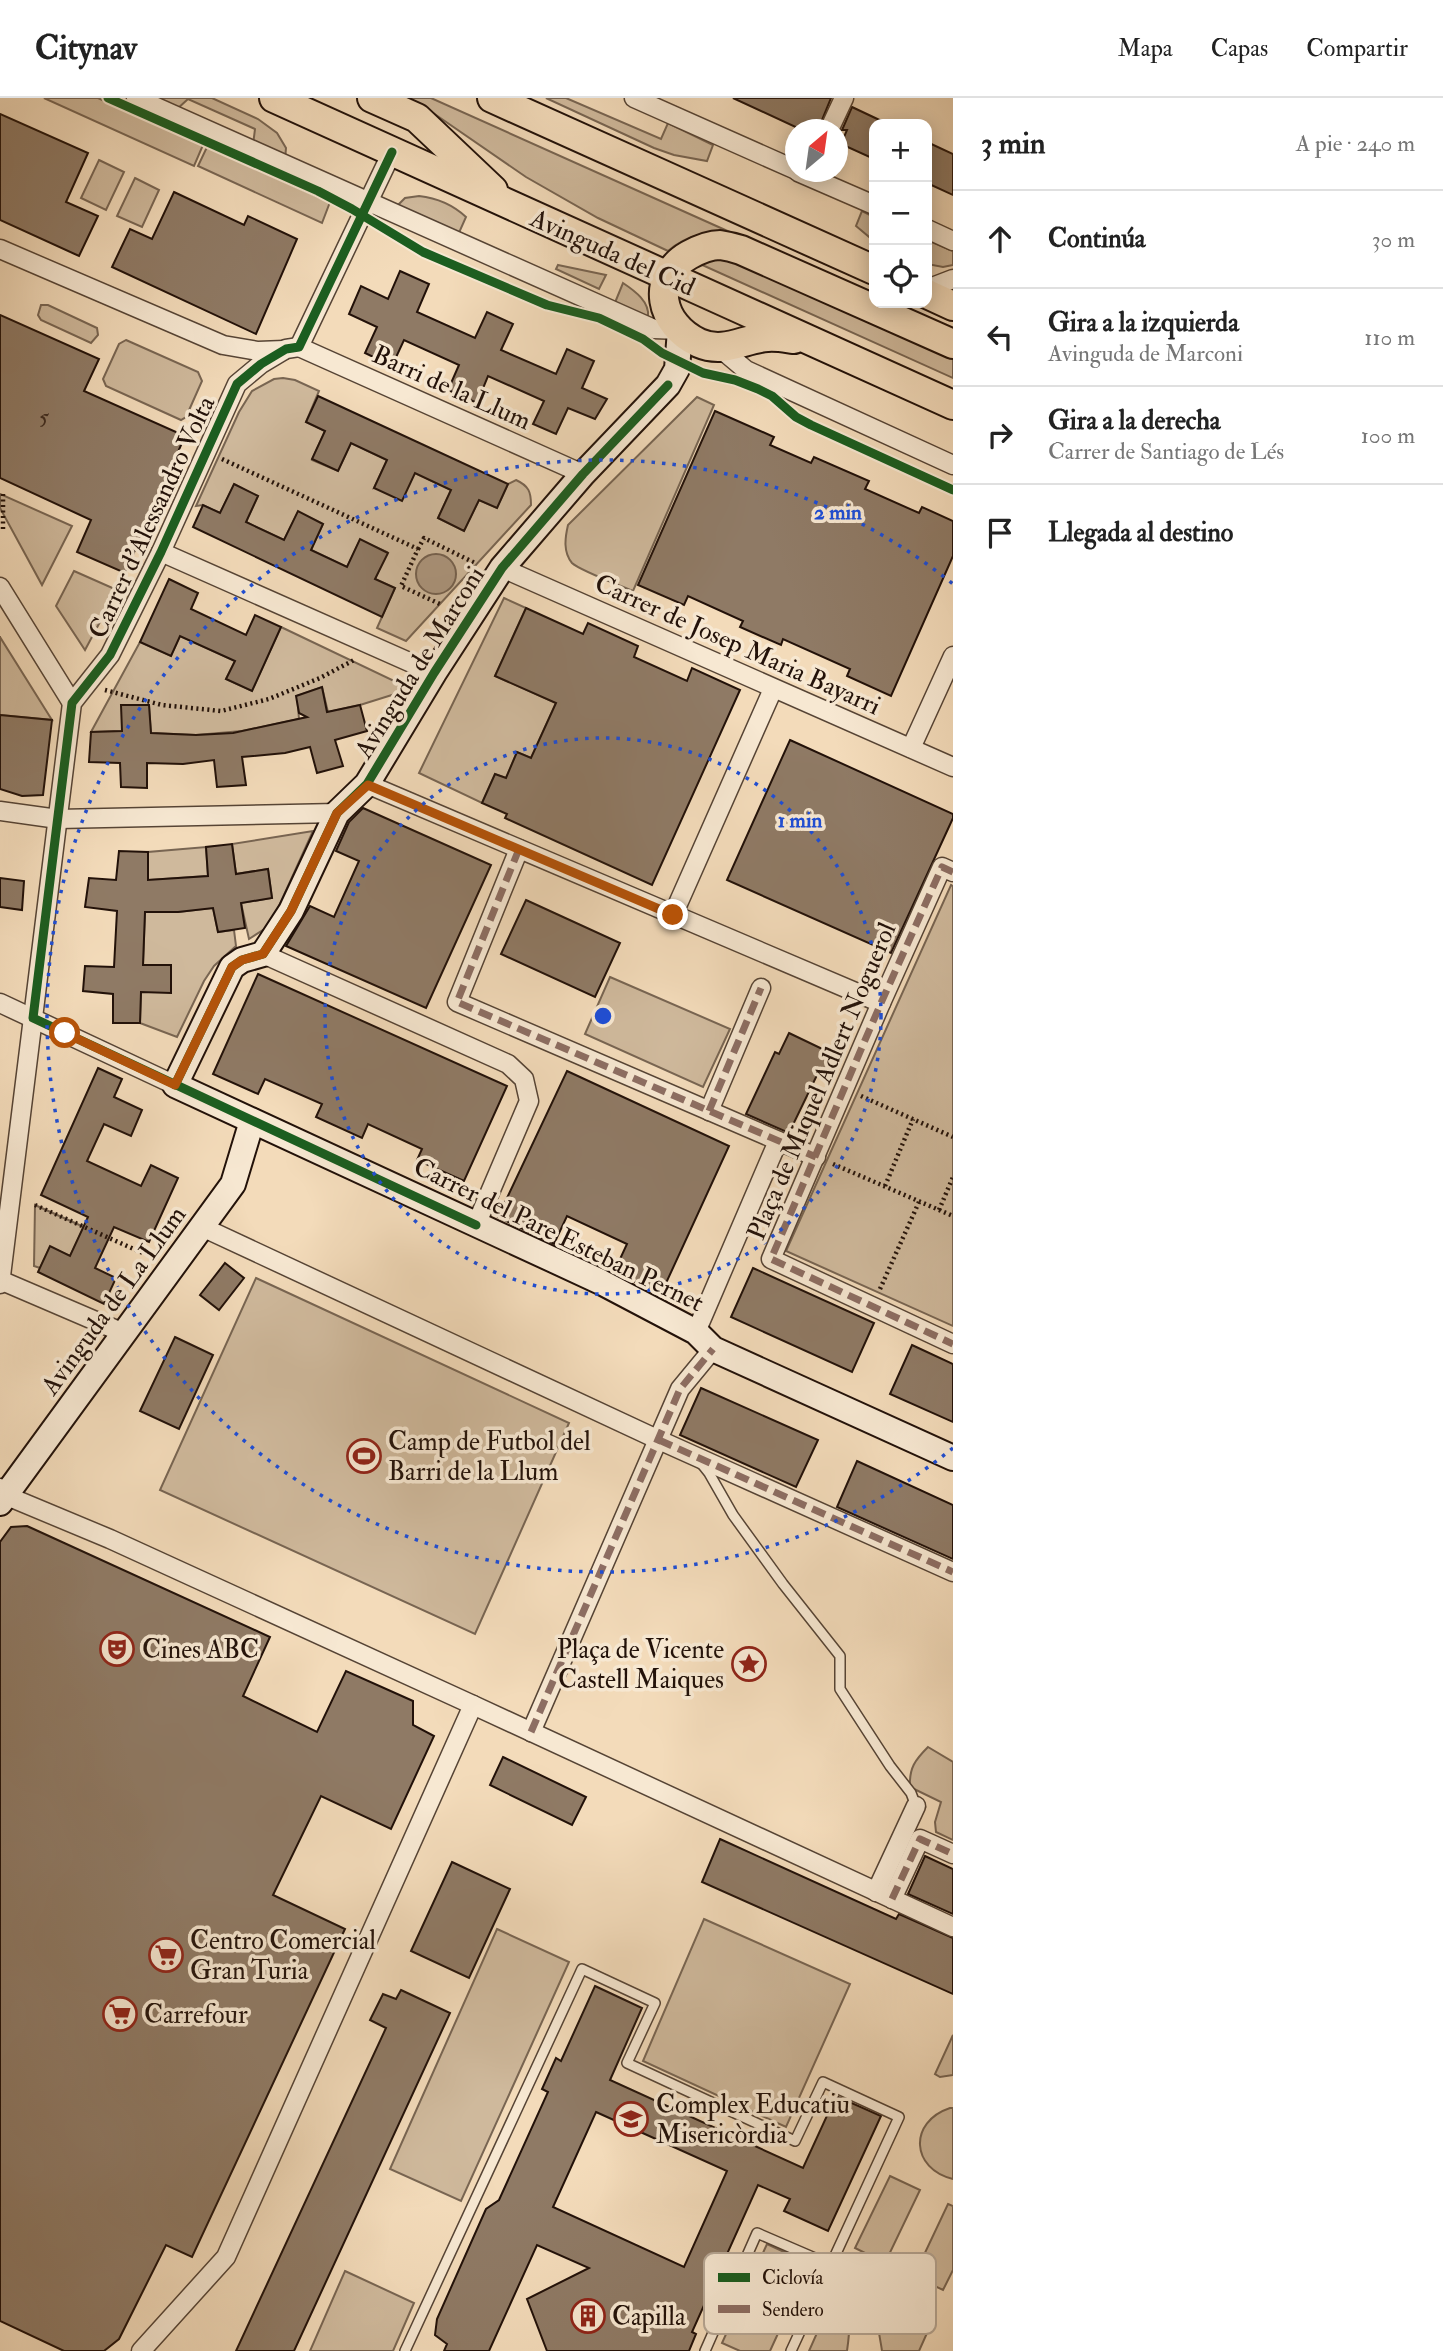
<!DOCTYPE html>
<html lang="es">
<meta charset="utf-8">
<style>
body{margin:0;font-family:"IM FELL Double Pica",serif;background:#f2f2f2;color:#222}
.controls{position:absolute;right:21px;top:21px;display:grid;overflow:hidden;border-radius:14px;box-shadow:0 4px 18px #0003}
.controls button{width:63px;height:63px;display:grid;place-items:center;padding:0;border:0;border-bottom:2px solid #e0e0e0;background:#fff;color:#222;font:35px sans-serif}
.compass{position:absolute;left:785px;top:21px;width:63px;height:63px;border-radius:50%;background:#fff;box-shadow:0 4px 18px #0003;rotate:29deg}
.stop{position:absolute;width:21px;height:21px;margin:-16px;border:5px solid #b45309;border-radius:50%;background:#fff}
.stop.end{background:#b45309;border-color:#fff;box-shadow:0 2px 7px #0008}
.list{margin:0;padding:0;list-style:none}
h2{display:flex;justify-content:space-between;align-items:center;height:91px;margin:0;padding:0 28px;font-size:30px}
h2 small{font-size:23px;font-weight:400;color:#767676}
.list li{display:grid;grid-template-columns:46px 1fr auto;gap:21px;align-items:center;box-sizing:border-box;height:98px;padding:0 28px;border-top:2px solid #e0e0e0}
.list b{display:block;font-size:26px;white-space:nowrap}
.list p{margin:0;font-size:23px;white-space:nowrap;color:#767676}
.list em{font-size:23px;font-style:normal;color:#767676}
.icon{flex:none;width:38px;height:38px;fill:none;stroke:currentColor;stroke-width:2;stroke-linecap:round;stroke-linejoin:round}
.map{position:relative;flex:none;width:953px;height:2253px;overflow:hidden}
header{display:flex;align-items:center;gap:42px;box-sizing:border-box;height:98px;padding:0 35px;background:#fff;border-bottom:2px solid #e0e0e0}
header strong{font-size:33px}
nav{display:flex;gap:38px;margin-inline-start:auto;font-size:24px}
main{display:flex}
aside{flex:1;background:#fff}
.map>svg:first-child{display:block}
.green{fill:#cfb99c;stroke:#786552;stroke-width:2}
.water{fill:#ac967e;stroke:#75614f;stroke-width:2}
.building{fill:#8f7a65;stroke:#221109;stroke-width:2;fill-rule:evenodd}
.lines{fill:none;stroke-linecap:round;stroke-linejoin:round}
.lane-casing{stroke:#564435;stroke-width:12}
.street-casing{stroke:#564435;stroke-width:21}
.secondary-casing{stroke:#221109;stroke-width:28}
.primary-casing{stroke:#221109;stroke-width:32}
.path{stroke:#221109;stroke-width:4.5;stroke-dasharray:2 3.5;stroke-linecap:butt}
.lane{stroke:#f7e8d2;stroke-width:9}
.street{stroke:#f7e8d2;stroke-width:18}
.secondary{stroke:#f7e8d2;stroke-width:24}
.primary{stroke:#f3dbba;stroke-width:28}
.quiet{stroke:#8d6e63;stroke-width:7;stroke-dasharray:14 7;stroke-linecap:butt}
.cycleway-casing{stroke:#f7e8d2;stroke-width:13}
.cycleway{stroke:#1b5e20;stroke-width:9}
.route{stroke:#b45309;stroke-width:9}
.ring{fill:none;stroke:#1d4ed8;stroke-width:3.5;stroke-dasharray:3.5 7}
.labels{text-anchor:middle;stroke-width:7;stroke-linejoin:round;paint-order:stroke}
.number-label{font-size:23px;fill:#3d2b20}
.street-label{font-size:26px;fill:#221109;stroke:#f7e8d2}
.poi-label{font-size:26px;fill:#221109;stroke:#f7e8d2;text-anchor:start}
.key{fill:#f7e8d2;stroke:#b7a896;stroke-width:2}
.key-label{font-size:19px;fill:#221109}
.centre{fill:#1d4ed8;stroke:#f7e8d2;stroke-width:3.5}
.ring-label{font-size:21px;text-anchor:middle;font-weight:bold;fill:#1d4ed8;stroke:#f7e8d2;stroke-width:7;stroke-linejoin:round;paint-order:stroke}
</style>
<header>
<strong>Citynav</strong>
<nav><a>Mapa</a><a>Capas</a><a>Compartir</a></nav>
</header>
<main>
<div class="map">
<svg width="953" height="2253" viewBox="0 0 953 2253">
<rect width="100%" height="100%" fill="#f3dbba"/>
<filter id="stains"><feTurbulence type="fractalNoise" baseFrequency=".00286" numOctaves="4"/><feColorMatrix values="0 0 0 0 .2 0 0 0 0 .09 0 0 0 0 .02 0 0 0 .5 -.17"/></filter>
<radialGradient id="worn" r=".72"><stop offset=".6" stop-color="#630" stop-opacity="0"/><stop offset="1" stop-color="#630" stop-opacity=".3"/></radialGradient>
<g class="green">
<path d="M44,0H98L203,47L194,68Z"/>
<path d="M148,0H212L258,21L277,35L286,50L285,62L253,47L255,31L188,1L176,12Z"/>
<path d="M409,0H431L732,135C707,134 688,136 668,153L598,120L526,79L423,8Z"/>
<path d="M546,0H566L661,41L668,25L713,47L707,63L674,57L654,50Z"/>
<path d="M207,49L330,104L322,125L198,68Z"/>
<path d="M99,62L124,74L106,112L81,100Z"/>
<path d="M135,80L159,92L142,129L117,118Z"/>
<path d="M419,98C437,100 452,106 466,119L458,137L397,108L405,100Z"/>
<path d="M862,113L874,119V143L856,128Z"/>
<path d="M927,142L953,153V167L943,169L927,166Z"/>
<path d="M719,158L953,259V280L700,166Z"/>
<path d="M558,167L606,177L599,191L556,171Z"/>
<path d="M623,185C635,193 650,204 648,219L614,207Z"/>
<path d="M41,207H48L97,230L98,237L91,245L41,222L38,217Z"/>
<path d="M126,242L198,274L202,283L186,319L181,322L106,288L103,281L119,246Z"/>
<path d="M283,280L295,282L319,293L306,324L325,333L312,362L338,373L351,345L387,362L374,390L415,375L451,392L438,420L464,433L479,402L497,410L508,386L516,382C529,388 531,394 531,407L406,543L377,530L395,490L375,481L387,454L360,442L347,469L311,452L323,426L298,414L284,442L246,424L258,398L234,387L220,415L203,407L196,408L239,314L252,293L274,281Z"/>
<path d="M697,299L714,307L633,493C621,488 579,472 572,465C563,454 565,440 568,427Z"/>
<path d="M0,396L72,428L42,487L0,410Z"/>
<path d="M74,473L117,492L85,552L56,508Z"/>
<path d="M504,500L526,510L495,578L556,605L531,660L517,654L506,680L495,676L482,705L419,675Z"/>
<path d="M281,529L411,591L360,607L328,614L322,589L297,598L299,621L242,633L196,637L151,635L149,607H122V633L91,634L140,544L171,558L180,538L235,563L226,581L252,593Z"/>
<path d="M0,538V539L52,622L0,617Z"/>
<path d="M313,733L274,819L266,830L249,841L241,805L272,800L268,771L236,776L232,746Z"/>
<path d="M206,749L208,778L148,782V754Z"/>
<path d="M951,787L953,788V1228L786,1153Z"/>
<path d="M213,810L218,834L234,832L236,848L214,868L204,883L177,939L140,925L141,894H171V867H143L145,814H178Z"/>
<path d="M610,879L730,931L703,989L585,936Z"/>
<path d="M35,1107L84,1129L70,1158L50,1149L40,1170L34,1168Z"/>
<path d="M256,1180L569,1325L475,1536L160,1392Z"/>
<path d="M928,1649L953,1664V1742L936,1734L935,1724L941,1704L910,1689C909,1670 915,1662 928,1649Z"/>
<path d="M704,1821L850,1886L786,2029L643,1963Z"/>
<path d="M497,1831L569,1864L461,2103L390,2071Z"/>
<path d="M953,1937V1977L940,1979L935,1976Z"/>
<path d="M950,2010H953V2081C911,2071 908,2024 950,2010Z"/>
<path d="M890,2078L920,2092L885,2165L855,2150Z"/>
<path d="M948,2106L953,2108V2172L943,2192L914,2178Z"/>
<path d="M767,2146L810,2166L770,2253H740L722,2245Z"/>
<path d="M345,2173L414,2205L393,2253H310Z"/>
<path d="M841,2181C853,2199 850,2232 847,2253H809Z"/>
<path d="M883,2203H889L932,2224L919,2253H882C880,2237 873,2217 883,2203Z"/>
</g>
<circle class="water" cx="436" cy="476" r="20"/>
<g class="building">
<path d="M733,0H831L818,32H802Z"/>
<path d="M852,9L888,26H874V61L841,46L847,32H842Z"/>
<path d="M0,16L88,55L66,104L98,118L79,158L0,122Z"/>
<path d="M927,44L953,56V97L927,85Z"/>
<path d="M174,94L244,127L248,118L297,141L256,236L112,169L130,131L152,141Z"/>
<path d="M400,173L429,186L417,214L475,240L487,214L513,226L501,252L556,276L567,251L594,263L582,290L607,301L595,321L568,310L556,336L533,326L544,303L488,278L477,305L448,292L459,267L404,242L392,268L365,255L377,229L349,216L361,188L388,201Z"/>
<path d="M0,217L99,261L84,293L185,338L125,475L77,454L91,422L0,380Z"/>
<path d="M318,298L508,386L497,410L479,402L464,433L438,420L451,392L415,375L402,403L374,390L387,362L351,345L338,373L312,361L325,333L306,324Z"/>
<path d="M715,313L774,339L770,347L811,365L814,359L869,383L865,391L919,415L922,409L953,423V458L891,598L847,578L850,571L783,541L781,547L740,529L743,523L688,498L684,507L638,487Z"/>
<path d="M234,386L258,398L246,424L284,442L298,413L323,426L311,452L347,469L360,441L388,455L375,481L395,490L382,519L193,429L203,407L220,415Z"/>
<path d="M169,481L198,495L191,511L246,537L255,517L281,529L252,593L226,581L235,563L180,538L171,558L140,544Z"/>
<path d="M526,510L583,536L588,525L638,548L634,559L687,583L692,570L740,592L652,787L505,720L507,716L482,705L495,676L506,680L517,654L531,660L556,605L495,578Z"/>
<path d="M322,589L327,614L360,607L367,633L335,642L343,668L317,675L310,649L285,655L242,659L246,687L217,689L214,662L183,666L147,665V690L121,689L120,665L89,664L91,634L122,633L121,607H149L151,635L196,637L233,635L307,619L299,615L296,598Z"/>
<path d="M0,617L52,622L43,697L22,698L0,691Z"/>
<path d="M790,642L953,716V720L891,855L727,782Z"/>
<path d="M363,710L491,767L426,910L286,848L310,808L334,819L359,763L336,753L349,724Z"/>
<path d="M232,746L236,776L268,771L272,800L241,805L245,830L218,834L213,810L178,814H145L143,867H171V895L141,894L140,925H113V896L83,893L85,868L114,869L117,813L85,809L89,780L116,782L119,753L148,754V782L208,778L206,749Z"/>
<path d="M0,780L24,783L22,812L0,809Z"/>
<path d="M526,802L620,845L595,899L501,856Z"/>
<path d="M258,876L507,988L464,1083L417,1062L422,1051L368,1026L362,1040L316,1019L322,1006L265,981L258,996L213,976Z"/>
<path d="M789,935L837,958L828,979L818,975L789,1035L746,1016L775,954L779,956Z"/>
<path d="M98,970L122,981L114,999L142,1012L131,1038L104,1026L87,1063L141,1088L151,1067L178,1080L149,1144L114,1129L95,1170L116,1180L104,1206L38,1174L50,1148L70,1158L88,1119L41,1097Z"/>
<path d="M567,973L729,1048L661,1196L614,1174L627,1146L567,1118L554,1146L498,1119Z"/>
<path d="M225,1165L244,1180L219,1212L200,1197Z"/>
<path d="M753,1170L874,1225L852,1274L731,1219Z"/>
<path d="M175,1239L213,1257L179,1331L140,1313Z"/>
<path d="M912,1247L953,1266V1324L890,1296Z"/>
<path d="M701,1290L818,1342L796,1389L680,1337Z"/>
<path d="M857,1363L953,1407V1461L837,1409Z"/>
<path d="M27,1428L270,1539L243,1598L317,1634L346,1573L413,1603V1627L434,1638L391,1731L321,1698L273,1797L345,1831L192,2159L166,2147L119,2241L104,2253H64L0,2223V1444L11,1429Z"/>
<path d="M503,1659L586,1699L572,1727L490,1687Z"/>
<path d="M720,1741L896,1821L899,1816L953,1840V1896L702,1784Z"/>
<path d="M925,1758L953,1771V1816L908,1796Z"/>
<path d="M452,1764L510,1791L469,1880L411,1853Z"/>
<path d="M595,1888L642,1910L610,1982L803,2070L836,1998L881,2018L828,2133L784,2113L790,2101L758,2087L692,2234L696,2236L689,2253H547L527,2201L589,2170L537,2147L489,2253H444L447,2246L435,2237L437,2221L486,2111L499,2102L548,1994L542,1991L556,1960L561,1963ZM596,2014L727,2073L684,2169L553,2109Z"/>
<path d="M401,1892L450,1915L294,2253H236L386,1930L370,1922L383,1896L396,1901Z"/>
</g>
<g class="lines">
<g class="lane-casing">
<g id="lane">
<path d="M701,1365L709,1375L733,1417L783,1486L840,1558V1591L890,1668L911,1695L916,1708"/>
<path d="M405,2253L582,1871L655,1905L627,1965L795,2043L823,1984L899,2019L791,2253"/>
<path d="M705,2253L757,2135L831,2167"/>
</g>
</g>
<g class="street-casing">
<g id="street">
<path d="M136,0L654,231L680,232"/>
<path d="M634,0L796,72"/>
<path d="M829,32L844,0"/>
<path d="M798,74L874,107"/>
<path d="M927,131L953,143"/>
<path d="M0,151L223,247L258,253L284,252"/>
<path d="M927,191L953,181"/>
<path d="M299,249L583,376"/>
<path d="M299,249L392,54"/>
<path d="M721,251L746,272L953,367"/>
<path d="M161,454L434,575"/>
<path d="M502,470L953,669"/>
<path d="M0,489L72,605"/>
<path d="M911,650L953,558"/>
<path d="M367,686L881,905"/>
<path d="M0,713L58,721L337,715"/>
<path d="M519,751L457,904L816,1059"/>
<path d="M953,774L942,769L881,905L771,1161L953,1246"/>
<path d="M673,817L773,591"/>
<path d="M263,856L508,966L524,981L529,1003L476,1127"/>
<path d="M0,905L175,987"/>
<path d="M709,1013L761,890"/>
<path d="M202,1129L659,1342L953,1474"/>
<path d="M0,1182L126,1236"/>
<path d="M0,1186L72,605L110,557L161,454L237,286L261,266L286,251L299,249"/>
<path d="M696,1234L778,1043"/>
<path d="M0,1390L7,1398L110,1441L473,1607L953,1829"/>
<path d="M531,1634L680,1291L713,1251"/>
<path d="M876,1794L916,1708"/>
<path d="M892,1801L920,1741L953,1756"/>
<path d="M141,2253L226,2159L473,1607"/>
</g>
</g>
<g class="secondary-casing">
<g id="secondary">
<path d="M680,232L677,271L668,287L583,376L502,470L434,575L367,686L337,715L291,813L263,856L242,862L232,869L175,987L601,1184L696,1234L713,1251L953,1360"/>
<path d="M0,1405L233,1086L252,1023"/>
</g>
</g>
<g class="primary-casing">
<g id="primary">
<path d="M274,0L953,307"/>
<path d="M372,0L417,20L493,92"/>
<path d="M492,0L874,172"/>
<path d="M927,196L953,208"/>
<path d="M794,241C786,240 776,238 767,239C743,241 724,256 699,245C660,227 649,180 689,157C698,152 710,147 720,147C727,148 735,150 741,152L953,246"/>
</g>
</g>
<g class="path">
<path d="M222,361L418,451L401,488L440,506"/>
<path d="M3,431V393"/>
<path d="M418,451L424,440L477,466"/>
<path d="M105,592L162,607L221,613L269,601L320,580L354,562"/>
<path d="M861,998L953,1039"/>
<path d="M833,1066L953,1118"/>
<path d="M885,1088L913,1021"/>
<path d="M35,1107L145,1156"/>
<path d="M939,1112L953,1079"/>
<path d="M880,1191L919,1104"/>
</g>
<use href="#lane" class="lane"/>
<use href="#street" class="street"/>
<use href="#secondary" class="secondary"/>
<use href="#primary" class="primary"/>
<g class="quiet">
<path d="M519,751L457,904L816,1059"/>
<path d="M953,774L942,769L881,905L771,1161L953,1246"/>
<path d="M709,1013L761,890"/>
<path d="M659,1342L953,1474"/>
<path d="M531,1634L680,1291L713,1251"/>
<path d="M892,1801L920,1741L953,1756"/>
</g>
<g class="cycleway-casing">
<g id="cycleway">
<path d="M108,0L318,93L352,111L423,154L547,207L599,220L643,241L662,255L703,275L735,282L758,291L772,298L796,319L811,327L953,392"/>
<path d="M392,54L299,249L286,251L261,266L237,286L161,454L110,557L72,605L33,920L476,1127"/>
<path d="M175,987L232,869L242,862L263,856L291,813L337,715L367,686L434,575L502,470L583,376L668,287"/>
</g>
</g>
<use href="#cycleway" class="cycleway"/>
</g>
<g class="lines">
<path class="route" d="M65,935L175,987L232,869L242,862L263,856L291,813L337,715L368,687L673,817"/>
</g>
<g class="ring">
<circle cx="603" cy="918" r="278"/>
<path d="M953 1350A556 556 0 1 1 953 486"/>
</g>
<defs>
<g id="stadium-ring" transform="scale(1.75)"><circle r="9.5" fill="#f7e8d2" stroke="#8f2418" stroke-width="1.5"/><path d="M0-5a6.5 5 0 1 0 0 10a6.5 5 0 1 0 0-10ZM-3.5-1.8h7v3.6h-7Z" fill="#8f2418"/></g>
<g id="theatre-ring" transform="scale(1.75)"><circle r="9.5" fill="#f7e8d2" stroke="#8f2418" stroke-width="1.5"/><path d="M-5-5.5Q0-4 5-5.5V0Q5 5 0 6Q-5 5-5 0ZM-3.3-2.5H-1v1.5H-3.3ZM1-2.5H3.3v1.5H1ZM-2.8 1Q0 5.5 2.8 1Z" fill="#8f2418"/></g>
<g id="sight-ring" transform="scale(1.75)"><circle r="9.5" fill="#f7e8d2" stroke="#8f2418" stroke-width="1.5"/><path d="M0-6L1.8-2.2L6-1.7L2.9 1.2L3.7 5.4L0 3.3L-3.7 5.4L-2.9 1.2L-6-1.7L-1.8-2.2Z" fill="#8f2418"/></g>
<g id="supermarket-ring" transform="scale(1.75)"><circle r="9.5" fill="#f7e8d2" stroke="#8f2418" stroke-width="1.5"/><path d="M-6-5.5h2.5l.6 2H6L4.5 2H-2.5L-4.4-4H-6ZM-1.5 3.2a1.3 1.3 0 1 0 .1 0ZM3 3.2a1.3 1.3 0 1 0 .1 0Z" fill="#8f2418"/></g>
<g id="school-ring" transform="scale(1.75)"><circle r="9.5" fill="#f7e8d2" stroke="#8f2418" stroke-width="1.5"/><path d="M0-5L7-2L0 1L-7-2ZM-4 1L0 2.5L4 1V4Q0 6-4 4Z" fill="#8f2418"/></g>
<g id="building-ring" transform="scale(1.75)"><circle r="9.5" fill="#f7e8d2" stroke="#8f2418" stroke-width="1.5"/><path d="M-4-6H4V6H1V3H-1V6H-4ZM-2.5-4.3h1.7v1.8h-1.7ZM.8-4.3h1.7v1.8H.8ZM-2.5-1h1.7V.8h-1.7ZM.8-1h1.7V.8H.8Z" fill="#8f2418"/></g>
</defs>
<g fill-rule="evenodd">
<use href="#stadium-ring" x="364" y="1358"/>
<use href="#theatre-ring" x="117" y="1551"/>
<use href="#sight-ring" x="749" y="1566"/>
<use href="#supermarket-ring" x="166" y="1857"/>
<use href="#supermarket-ring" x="120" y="1916"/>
<use href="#school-ring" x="631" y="2021"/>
<use href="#building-ring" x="588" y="2218"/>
</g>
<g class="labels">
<g class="number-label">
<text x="44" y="326">5</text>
</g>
<g class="street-label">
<text transform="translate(613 154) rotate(24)" y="9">Avinguda del Cid</text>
<text transform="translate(452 289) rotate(24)" y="9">Barri de la Llum</text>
<text transform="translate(151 419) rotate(-65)" y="9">Carrer d'Alessandro Volta</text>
<text transform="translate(738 546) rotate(24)" y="9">Carrer de Josep Maria Bayarri</text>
<text transform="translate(419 564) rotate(-58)" y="9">Avinguda de Marconi</text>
<text transform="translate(821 983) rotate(-67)" y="9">Plaça de Miquel Adlert Noguerol</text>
<text transform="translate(559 1136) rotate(26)" y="9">Carrer del Pare Esteban Pernet</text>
<text transform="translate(113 1202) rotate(-54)" y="9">Avinguda de La Llum</text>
</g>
<g class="poi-label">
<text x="388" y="1352">Camp de Futbol del<tspan x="388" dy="30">Barri de la Llum</tspan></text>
<text x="142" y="1560">Cines ABC</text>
<text x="724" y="1560" text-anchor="end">Plaça de Vicente<tspan x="724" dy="30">Castell Maiques</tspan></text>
<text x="190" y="1851">Centro Comercial<tspan x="190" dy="30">Gran Turia</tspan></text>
<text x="144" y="1925">Carrefour</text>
<text x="656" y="2015">Complex Educatiu<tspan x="656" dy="30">Misericòrdia</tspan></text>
<text x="612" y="2227">Capilla</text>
</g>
</g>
<rect x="704" y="2155" width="232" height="81" rx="10" class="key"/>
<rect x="718" y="2175" width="32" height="9" fill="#1b5e20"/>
<rect x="718" y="2207" width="32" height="8" fill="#8d6e63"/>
<g class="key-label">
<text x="762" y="2186">Ciclovía</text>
<text x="762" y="2218">Sendero</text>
</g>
<circle cx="603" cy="918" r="10" class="centre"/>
<g class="ring-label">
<text x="838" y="421">2 min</text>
<text x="800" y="729">1 min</text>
</g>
<rect width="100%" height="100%" filter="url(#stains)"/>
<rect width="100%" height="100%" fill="url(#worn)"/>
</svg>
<div class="controls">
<button>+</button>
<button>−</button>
<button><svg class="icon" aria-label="locate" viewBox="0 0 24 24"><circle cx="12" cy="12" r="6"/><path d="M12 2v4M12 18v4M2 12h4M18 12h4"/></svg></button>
</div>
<svg class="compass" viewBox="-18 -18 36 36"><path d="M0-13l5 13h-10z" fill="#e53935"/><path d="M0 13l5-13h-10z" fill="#767676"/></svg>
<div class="stop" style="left:65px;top:935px"></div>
<div class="stop end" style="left:673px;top:817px"></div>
</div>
<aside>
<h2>3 min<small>A pie · 240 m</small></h2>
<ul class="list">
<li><svg class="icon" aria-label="ahead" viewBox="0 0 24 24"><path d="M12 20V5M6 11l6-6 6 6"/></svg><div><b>Continúa</b></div><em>30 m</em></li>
<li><svg class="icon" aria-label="left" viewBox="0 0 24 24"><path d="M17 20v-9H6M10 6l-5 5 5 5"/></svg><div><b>Gira a la izquierda</b><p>Avinguda de Marconi</p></div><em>110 m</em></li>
<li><svg class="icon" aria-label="right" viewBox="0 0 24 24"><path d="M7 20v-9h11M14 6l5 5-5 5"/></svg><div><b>Gira a la derecha</b><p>Carrer de Santiago de Lés</p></div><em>100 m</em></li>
<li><svg class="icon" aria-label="arrive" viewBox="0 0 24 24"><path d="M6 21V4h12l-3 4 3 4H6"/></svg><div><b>Llegada al destino</b></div></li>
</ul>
</aside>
</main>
